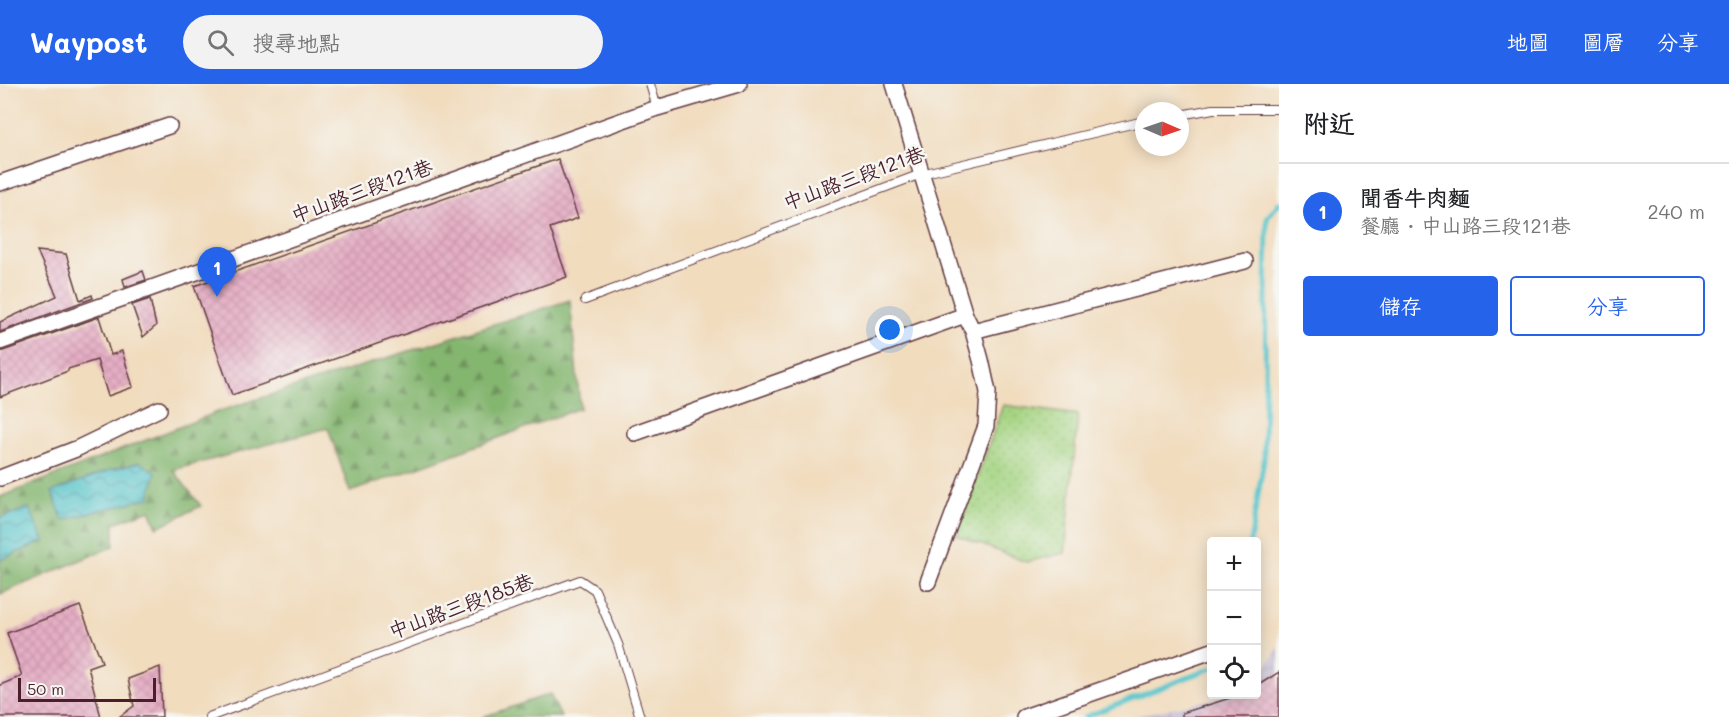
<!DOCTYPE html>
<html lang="zh-TW">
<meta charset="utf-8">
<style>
body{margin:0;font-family:Mali,"LXGW WenKai TC",sans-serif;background:#f2f2f2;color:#202124}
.controls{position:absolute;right:18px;bottom:18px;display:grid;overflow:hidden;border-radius:6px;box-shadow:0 3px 15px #0003}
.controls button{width:54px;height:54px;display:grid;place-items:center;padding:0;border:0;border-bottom:2px solid #e0e0e0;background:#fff;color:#202124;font:30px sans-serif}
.compass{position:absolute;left:1135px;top:18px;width:54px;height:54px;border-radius:50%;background:#fff;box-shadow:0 3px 15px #0003;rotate:92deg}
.scale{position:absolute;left:18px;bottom:15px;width:138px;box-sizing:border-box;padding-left:6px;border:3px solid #4a1f2b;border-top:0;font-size:16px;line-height:21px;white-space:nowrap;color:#4a1f2b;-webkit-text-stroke:4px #f6f6f2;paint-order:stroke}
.you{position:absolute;left:890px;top:246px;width:21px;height:21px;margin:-15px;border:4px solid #fff;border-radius:50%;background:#1a73e8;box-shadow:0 0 0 9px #1a73e833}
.badge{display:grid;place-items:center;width:39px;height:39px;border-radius:50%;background:#2563eb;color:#fff;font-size:20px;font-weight:700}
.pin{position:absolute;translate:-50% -50px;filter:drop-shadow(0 2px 3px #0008)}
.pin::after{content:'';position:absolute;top:32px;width:21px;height:18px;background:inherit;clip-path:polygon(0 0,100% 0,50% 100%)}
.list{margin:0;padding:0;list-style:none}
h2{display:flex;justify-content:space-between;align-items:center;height:78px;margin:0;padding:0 24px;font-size:26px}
h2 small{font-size:20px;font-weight:400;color:#757577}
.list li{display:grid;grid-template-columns:39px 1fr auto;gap:18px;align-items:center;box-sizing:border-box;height:96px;padding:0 24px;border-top:2px solid #e0e0e0}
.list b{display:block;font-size:22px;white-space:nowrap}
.list p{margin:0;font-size:20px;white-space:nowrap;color:#757577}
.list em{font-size:20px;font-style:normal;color:#757577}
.actions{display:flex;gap:12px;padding:18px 24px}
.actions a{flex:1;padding:14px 0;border:2px solid #2563eb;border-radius:6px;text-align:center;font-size:21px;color:#2563eb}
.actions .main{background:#2563eb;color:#fff}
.icon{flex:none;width:33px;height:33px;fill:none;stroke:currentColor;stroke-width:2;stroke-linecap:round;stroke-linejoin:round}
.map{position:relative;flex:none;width:1279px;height:633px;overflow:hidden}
header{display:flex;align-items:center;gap:36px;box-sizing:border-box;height:84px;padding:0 30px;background:#2563eb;color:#fff}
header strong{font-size:28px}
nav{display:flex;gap:33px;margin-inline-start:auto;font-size:21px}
.search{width:420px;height:54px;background:#f2f2f2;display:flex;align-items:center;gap:15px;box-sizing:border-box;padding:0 21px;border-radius:33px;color:#757577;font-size:22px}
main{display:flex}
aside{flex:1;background:#fff}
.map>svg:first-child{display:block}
.industrial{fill:url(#industrial-grid)}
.forest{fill:url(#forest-firs);stroke:#676a4e;stroke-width:1.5}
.garden{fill:url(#garden-dots);stroke:#787a56;stroke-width:1.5}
.water{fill:url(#water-waves);stroke:#51727b;stroke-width:1.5}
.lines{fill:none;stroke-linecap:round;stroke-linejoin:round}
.stream{stroke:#58c5cb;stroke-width:5}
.building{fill:url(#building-cross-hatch)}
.lane-casing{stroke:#633b41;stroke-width:10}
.street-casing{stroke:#633b41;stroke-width:18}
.lane{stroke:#fff;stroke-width:8}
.street{stroke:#fff;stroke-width:15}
.labels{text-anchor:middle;stroke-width:5;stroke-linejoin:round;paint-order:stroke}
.street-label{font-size:20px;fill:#4a1f2b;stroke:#f6f6f2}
</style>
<header>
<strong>Waypost</strong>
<div class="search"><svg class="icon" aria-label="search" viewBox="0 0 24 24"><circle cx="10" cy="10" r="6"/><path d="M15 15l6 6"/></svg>搜尋地點</div>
<nav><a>地圖</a><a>圖層</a><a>分享</a></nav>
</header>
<main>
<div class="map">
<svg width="1279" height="633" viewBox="0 0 1279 633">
<defs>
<pattern id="industrial-grid" width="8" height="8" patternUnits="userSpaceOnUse" patternTransform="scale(1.5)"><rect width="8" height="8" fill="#c9bfd7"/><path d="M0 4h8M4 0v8" fill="none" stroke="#aea4b9"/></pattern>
<pattern id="forest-firs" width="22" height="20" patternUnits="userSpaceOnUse" patternTransform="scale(1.5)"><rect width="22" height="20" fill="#84b670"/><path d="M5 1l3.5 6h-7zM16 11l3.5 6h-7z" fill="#6e935c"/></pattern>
<pattern id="garden-dots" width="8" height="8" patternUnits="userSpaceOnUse" patternTransform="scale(1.5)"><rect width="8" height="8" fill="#a5d482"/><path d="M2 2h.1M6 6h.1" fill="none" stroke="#90b670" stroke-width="1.8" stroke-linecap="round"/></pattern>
<pattern id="water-waves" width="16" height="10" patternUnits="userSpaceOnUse" patternTransform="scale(1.5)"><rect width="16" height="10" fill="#58c5cb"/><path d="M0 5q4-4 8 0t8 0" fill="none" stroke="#4b9fa5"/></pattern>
<pattern id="building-cross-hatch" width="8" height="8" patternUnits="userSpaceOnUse" patternTransform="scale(1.5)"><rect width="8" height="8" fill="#e5aec4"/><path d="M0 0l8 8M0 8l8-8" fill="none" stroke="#c695a9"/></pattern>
</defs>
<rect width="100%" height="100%" fill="#f6f6f2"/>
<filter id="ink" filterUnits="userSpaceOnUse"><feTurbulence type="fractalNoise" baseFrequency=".0167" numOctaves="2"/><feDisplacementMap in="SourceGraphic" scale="12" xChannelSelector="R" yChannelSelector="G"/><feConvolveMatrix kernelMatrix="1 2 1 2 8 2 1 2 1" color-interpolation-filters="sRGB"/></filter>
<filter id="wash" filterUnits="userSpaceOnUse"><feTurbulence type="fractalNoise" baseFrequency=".008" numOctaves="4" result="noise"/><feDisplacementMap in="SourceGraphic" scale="24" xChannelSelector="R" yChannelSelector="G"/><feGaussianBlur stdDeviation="1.35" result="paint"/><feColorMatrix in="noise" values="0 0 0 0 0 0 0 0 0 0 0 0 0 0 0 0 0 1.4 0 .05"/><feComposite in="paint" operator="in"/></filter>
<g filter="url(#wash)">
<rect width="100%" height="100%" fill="#f1dcbe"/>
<path class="industrial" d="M1279,563V633H1130L1233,611L1256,610L1257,597Z"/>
<g class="forest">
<path d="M570,216L580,324L350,408L328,344L173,386L201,422L157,443L150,426L114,439V462L0,510V413L223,326Z"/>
<path d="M550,610L561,633H482Z"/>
</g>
<path class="garden" d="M1003,321L1078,331L1065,469L1026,478L957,451Z"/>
<g class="water">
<path d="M140,378L156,389L149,414L63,436L52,408L113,385Z"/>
<path d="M29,424L44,457L0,476V434Z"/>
</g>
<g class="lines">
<g class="stream">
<path d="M1250,458L1264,376L1267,134L1279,119"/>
<path d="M1085,633L1212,584"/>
</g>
</g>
<g id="blocks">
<g class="building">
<path d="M558,75L578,134L550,144L567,193L232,311L194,202Z"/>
<path d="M37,167L66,170L80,216L92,211L93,214L0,248V238L57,212Z"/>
<path d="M143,187L146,196L125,203L123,195Z"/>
<path d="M150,215L156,242L143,253L132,221Z"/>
<path d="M99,233L111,271L122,267L133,303L108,312L97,276L68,285V287L0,313V268Z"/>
<path d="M80,522L102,578L88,583L101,633H0V601L22,592L7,549Z"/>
<path d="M160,583L162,633H119L134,622L128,595Z"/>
<path d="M1279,588V633H1182V629L1243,610H1257V602Z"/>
</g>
</g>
</g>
<g filter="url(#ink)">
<use href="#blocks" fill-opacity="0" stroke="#633b41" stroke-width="1.5"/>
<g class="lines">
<g class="lane-casing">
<g id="lane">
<path d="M650,0L657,24"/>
<path d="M1180,31L1213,25H1279"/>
<path d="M585,216L921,90L1144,37"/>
<path d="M209,633L580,496L595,506L618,560L640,633"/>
</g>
</g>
<g class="street-casing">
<g id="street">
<path d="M894,0L965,231L973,247L981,276L988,308L986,342L928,498"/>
<path d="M0,99L169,42"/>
<path d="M973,247L1245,177"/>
<path d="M0,258L657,24L739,0"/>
<path d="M635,349L965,231"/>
<path d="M0,394L76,365L159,325"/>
<path d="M1024,633L1212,567"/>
</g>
</g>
<use href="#lane" class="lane"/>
<use href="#street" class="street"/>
</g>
</g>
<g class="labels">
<g class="street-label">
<text transform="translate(854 94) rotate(-20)" y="7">中山路三段121巷</text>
<text transform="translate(362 107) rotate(-20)" y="7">中山路三段121巷</text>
<text transform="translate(461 522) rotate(-20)" y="7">中山路三段185巷</text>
</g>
</g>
</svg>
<div class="controls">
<button>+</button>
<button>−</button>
<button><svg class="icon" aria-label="locate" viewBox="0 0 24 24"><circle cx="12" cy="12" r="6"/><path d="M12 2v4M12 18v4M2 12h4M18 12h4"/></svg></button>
</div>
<svg class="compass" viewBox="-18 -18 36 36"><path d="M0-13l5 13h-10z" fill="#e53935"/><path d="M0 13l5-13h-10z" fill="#757577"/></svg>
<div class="scale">50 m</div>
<div class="you"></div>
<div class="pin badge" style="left:217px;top:213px">1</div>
</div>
<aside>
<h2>附近<small></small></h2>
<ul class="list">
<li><span class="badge">1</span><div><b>聞香牛肉麵</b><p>餐廳 · 中山路三段121巷</p></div><em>240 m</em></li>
</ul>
<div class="actions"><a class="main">儲存</a><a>分享</a></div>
</aside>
</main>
